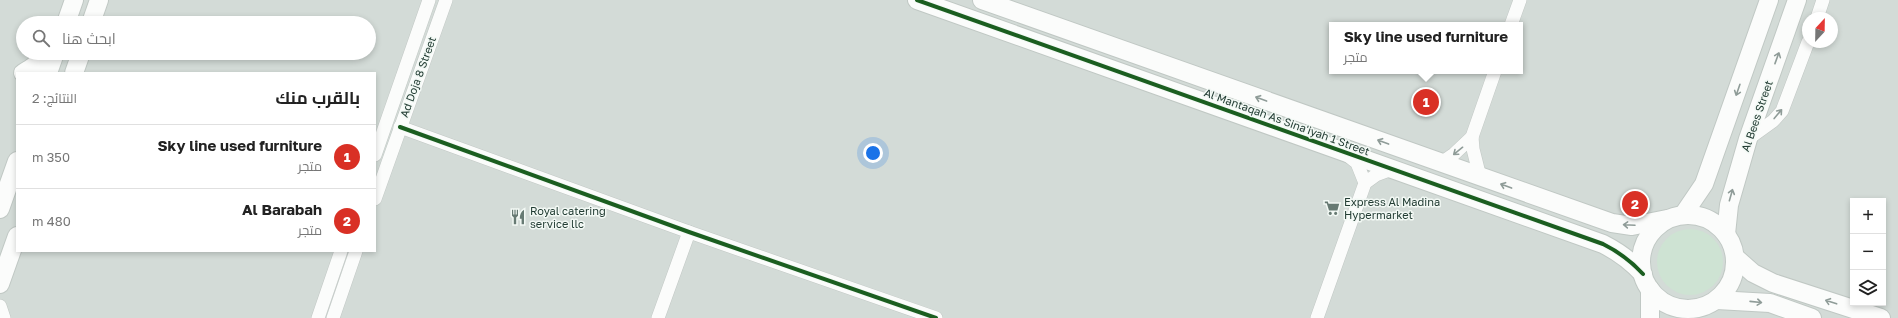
<!DOCTYPE html>
<html lang="ar">
<meta charset="utf-8">
<style>
body{margin:0;font-family:"Golos Text",Cairo,sans-serif;background:#f6f6f6;color:#222;direction:rtl}
.controls{position:absolute;right:12px;bottom:12px;display:grid;overflow:hidden;border-radius:0px;box-shadow:0 2px 6px #0003}
.controls button{width:36px;height:36px;display:grid;place-items:center;padding:0;border:0;border-bottom:1px solid #e0e0e0;background:#fff;color:#222;font:20px sans-serif}
.compass{position:absolute;left:1802px;top:12px;width:36px;height:36px;border-radius:50%;background:#fff;box-shadow:0 2px 6px #0003;rotate:22deg}
.you{position:absolute;left:873px;top:153px;width:14px;height:14px;margin:-10px;border:3px solid #fff;border-radius:50%;background:#1a73e8;box-shadow:0 0 0 6px #1a73e833}
.badge{display:grid;place-items:center;width:26px;height:26px;border-radius:50%;background:#d93025;color:#fff;font-size:13px;font-weight:700}
.pin{position:absolute;translate:-50% -50%;border:2px solid #fff;box-shadow:0 1px 4px #0006}
.popup{position:absolute;left:1329px;top:22px;width:194px;height:52px;box-sizing:border-box;display:grid;place-content:center;border-radius:0px;background:#fff;filter:drop-shadow(0 1px 3px #0005);font-size:13px;white-space:nowrap;color:#767676}
.popup b{font-size:15px;color:#222}
.popup::after{content:'';position:absolute;left:50%;top:100%;margin-left:-8px;border:8px solid transparent;border-top-color:#fff}
.list{margin:0;padding:0;list-style:none}
h2{display:flex;justify-content:space-between;align-items:center;height:52px;margin:0;padding:0 16px;font-size:17px}
h2 small{font-size:13px;font-weight:400;color:#767676}
.list li{display:grid;grid-template-columns:26px 1fr auto;gap:12px;align-items:center;box-sizing:border-box;height:64px;padding:0 16px;border-top:1px solid #e0e0e0}
.list b{display:block;font-size:15px;white-space:nowrap}
.list p{margin:0;font-size:13px;white-space:nowrap;color:#767676}
.list em{font-size:13px;font-style:normal;color:#767676}
.icon{flex:none;width:22px;height:22px;fill:none;stroke:currentColor;stroke-width:2;stroke-linecap:round;stroke-linejoin:round}
.map{position:relative;flex:none;width:1898px;height:318px;overflow:hidden;direction:ltr}
.search{position:absolute;background:#fff;box-shadow:0 2px 6px #0003;left:16px;top:16px;width:360px;height:44px;display:flex;align-items:center;gap:10px;box-sizing:border-box;padding:0 14px;border-radius:22px;color:#767676;font-size:15px}
.panel{position:absolute;background:#fff;box-shadow:0 2px 6px #0003;left:16px;top:72px;width:360px;height:180px;border-radius:0px;direction:rtl}
.map>svg:first-child{display:block}
.built{fill:#d3dbd7;fill-rule:evenodd}
.green{fill:#cee3d3}
.lines{fill:none;stroke-linecap:round;stroke-linejoin:round}
.street-casing{stroke:#c1c7c4;stroke-width:14}
.secondary-casing{stroke:#c0c8c4;stroke-width:20}
.street{stroke:#fbfcfb;stroke-width:13}
.secondary{stroke:#fbfcfb;stroke-width:18}
.cycleway-casing{stroke:#f3f9f5;stroke-width:6}
.cycleway{stroke:#1b5e20;stroke-width:4}
.oneway{stroke:#8f9c98}
.labels{text-anchor:middle;stroke-width:3;stroke-linejoin:round;paint-order:stroke}
.street-label{font-size:11px;fill:#233d34;stroke:#f3f9f5}
.poi-label{font-size:11px;fill:#233d34;stroke:#f3f9f5;text-anchor:start}
</style>
<div class="map">
<svg width="1898" height="318" viewBox="0 0 1898 318">
<rect width="100%" height="100%" fill="#e4eae7"/>
<path class="built" d="M0,0H1898V318H0ZM1808,18H1832V42H1808ZM23,23H369V53H23ZM1332,25H1520V71H1332ZM17,73H375V251H17ZM1853,201H1883V303H1853Z"/>
<circle class="green" cx="1690" cy="262" r="33"/>
<g class="lines">
<g class="street-casing">
<g id="street">
<path d="M1817,18L1823,0"/>
<path d="M1511,25L1520,0"/>
<path d="M400,127L689,232L936,318"/>
<path d="M1472,137L1473,149L1480,177"/>
<path d="M1748,139L1773,121L1782,111L1808,42"/>
<path d="M375,155L429,0"/>
<path d="M1347,155L1357,163L1365,183"/>
<path d="M1441,163L1454,154L1472,137L1495,71"/>
<path d="M375,199L446,0"/>
<path d="M0,306L4,318"/>
<path d="M318,318L341,251"/>
<path d="M333,318L356,251"/>
<path d="M658,318L689,232"/>
<path d="M1317,318L1365,183L1376,175L1392,169"/>
</g>
</g>
<g class="secondary-casing">
<g id="secondary">
<path d="M917,0L1603,244C1619,252 1631,261 1643,274"/>
<path d="M982,0L1612,223L1632,226L1667,219"/>
<path d="M66,23L74,0"/>
<path d="M91,23L99,0"/>
<path d="M23,73C32,68 40,63 44,53"/>
<path d="M48,73L55,53"/>
<path d="M74,73L81,53"/>
<path d="M0,209L17,161"/>
<circle cx="1688" cy="262" r="47"/>
<path d="M1683,215L1704,184L1769,0"/>
<path d="M1726,234L1729,205L1748,139L1797,0"/>
<path d="M1736,258L1753,273L1773,283L1881,318"/>
<path d="M0,284L17,236"/>
<path d="M1650,289V318"/>
<path d="M1717,300L1770,303L1812,318"/>
</g>
</g>
<use href="#street" class="street"/>
<use href="#secondary" class="secondary"/>
<g class="cycleway-casing">
<g id="cycleway">
<path d="M917,0L1603,244C1619,252 1631,261 1643,274"/>
<path d="M400,127L689,232L936,318"/>
</g>
</g>
<use href="#cycleway" class="cycleway"/>
</g>
<defs><path id="oneway-shaft" d="M-6 0H5M1.5-3L5.5 0L1.5 3" fill="none" stroke-width="1.6" stroke-linecap="round" stroke-linejoin="round"/></defs>
<g class="oneway">
<use href="#oneway-shaft" transform="translate(1777 58) rotate(-70)"/>
<use href="#oneway-shaft" transform="translate(1738 90) rotate(109)"/>
<use href="#oneway-shaft" transform="translate(1261 99) rotate(-160)"/>
<use href="#oneway-shaft" transform="translate(1778 114) rotate(-50)"/>
<use href="#oneway-shaft" transform="translate(1383 142) rotate(-160)"/>
<use href="#oneway-shaft" transform="translate(1458 151) rotate(141)"/>
<use href="#oneway-shaft" transform="translate(1506 186) rotate(-160)"/>
<use href="#oneway-shaft" transform="translate(1731 195) rotate(-74)"/>
<use href="#oneway-shaft" transform="translate(1629 225) rotate(-177)"/>
<use href="#oneway-shaft" transform="translate(1756 302) rotate(6)"/>
<use href="#oneway-shaft" transform="translate(1831 302) rotate(-162)"/>
</g>
<defs>
<g id="supermarket-bare" transform="scale(1.2)"><path d="M-6-5.5h2.5l.6 2H6L4.5 2H-2.5L-4.4-4H-6ZM-1.5 3.2a1.3 1.3 0 1 0 .1 0ZM3 3.2a1.3 1.3 0 1 0 .1 0Z" fill="#677a73" stroke="#f3f9f5" stroke-width="2.5" paint-order="stroke"/></g>
<g id="restaurant-bare" transform="scale(1.2)"><path d="M-5-6h1v4h1v-4h1v4h1v-4h1v5L-1.5 .5V6h-2V.5L-5-1ZM5-6V6H3V1.5H1.5Q1.5-4 5-6Z" fill="#677a73" stroke="#f3f9f5" stroke-width="2.5" paint-order="stroke"/></g>
</defs>
<g fill-rule="evenodd">
<use href="#supermarket-bare" x="1332" y="208"/>
<use href="#restaurant-bare" x="518" y="217"/>
</g>
<g class="labels">
<g class="street-label">
<text transform="translate(418 77) rotate(-70)" y="4">Ad Doja 8 Street</text>
<text transform="translate(1757 116) rotate(-71)" y="4">Al Bees Street</text>
<text transform="translate(1287 122) rotate(20)" y="4">Al Mantaqah As Sina'iyah 1 Street</text>
</g>
<g class="poi-label">
<text x="1344" y="206">Express Al Madina<tspan x="1344" dy="13">Hypermarket</tspan></text>
<text x="530" y="215">Royal catering<tspan x="530" dy="13">service llc</tspan></text>
</g>
</g>
</svg>
<div class="controls">
<button>+</button>
<button>−</button>
<button><svg class="icon" aria-label="layers" viewBox="0 0 24 24"><path d="M12 4l9 5-9 5-9-5zM3 14l9 5 9-5"/></svg></button>
</div>
<svg class="compass" viewBox="-18 -18 36 36"><path d="M0-13l5 13h-10z" fill="#e53935"/><path d="M0 13l5-13h-10z" fill="#767676"/></svg>
<div class="you"></div>
<div class="pin badge" style="left:1426px;top:102px">1</div>
<div class="popup"><b>Sky line used furniture</b>متجر</div>
<div class="pin badge" style="left:1635px;top:204px">2</div>
<div class="search"><svg class="icon" aria-label="search" viewBox="0 0 24 24"><circle cx="10" cy="10" r="6"/><path d="M15 15l6 6"/></svg>ابحث هنا</div>
<section class="panel">
<h2>بالقرب منك<small>النتائج: 2</small></h2>
<ul class="list">
<li><span class="badge">1</span><div><b>Sky line used furniture</b><p>متجر</p></div><em>350 m</em></li>
<li><span class="badge">2</span><div><b>Al Barabah</b><p>متجر</p></div><em>480 m</em></li>
</ul>
</section>
</div>
